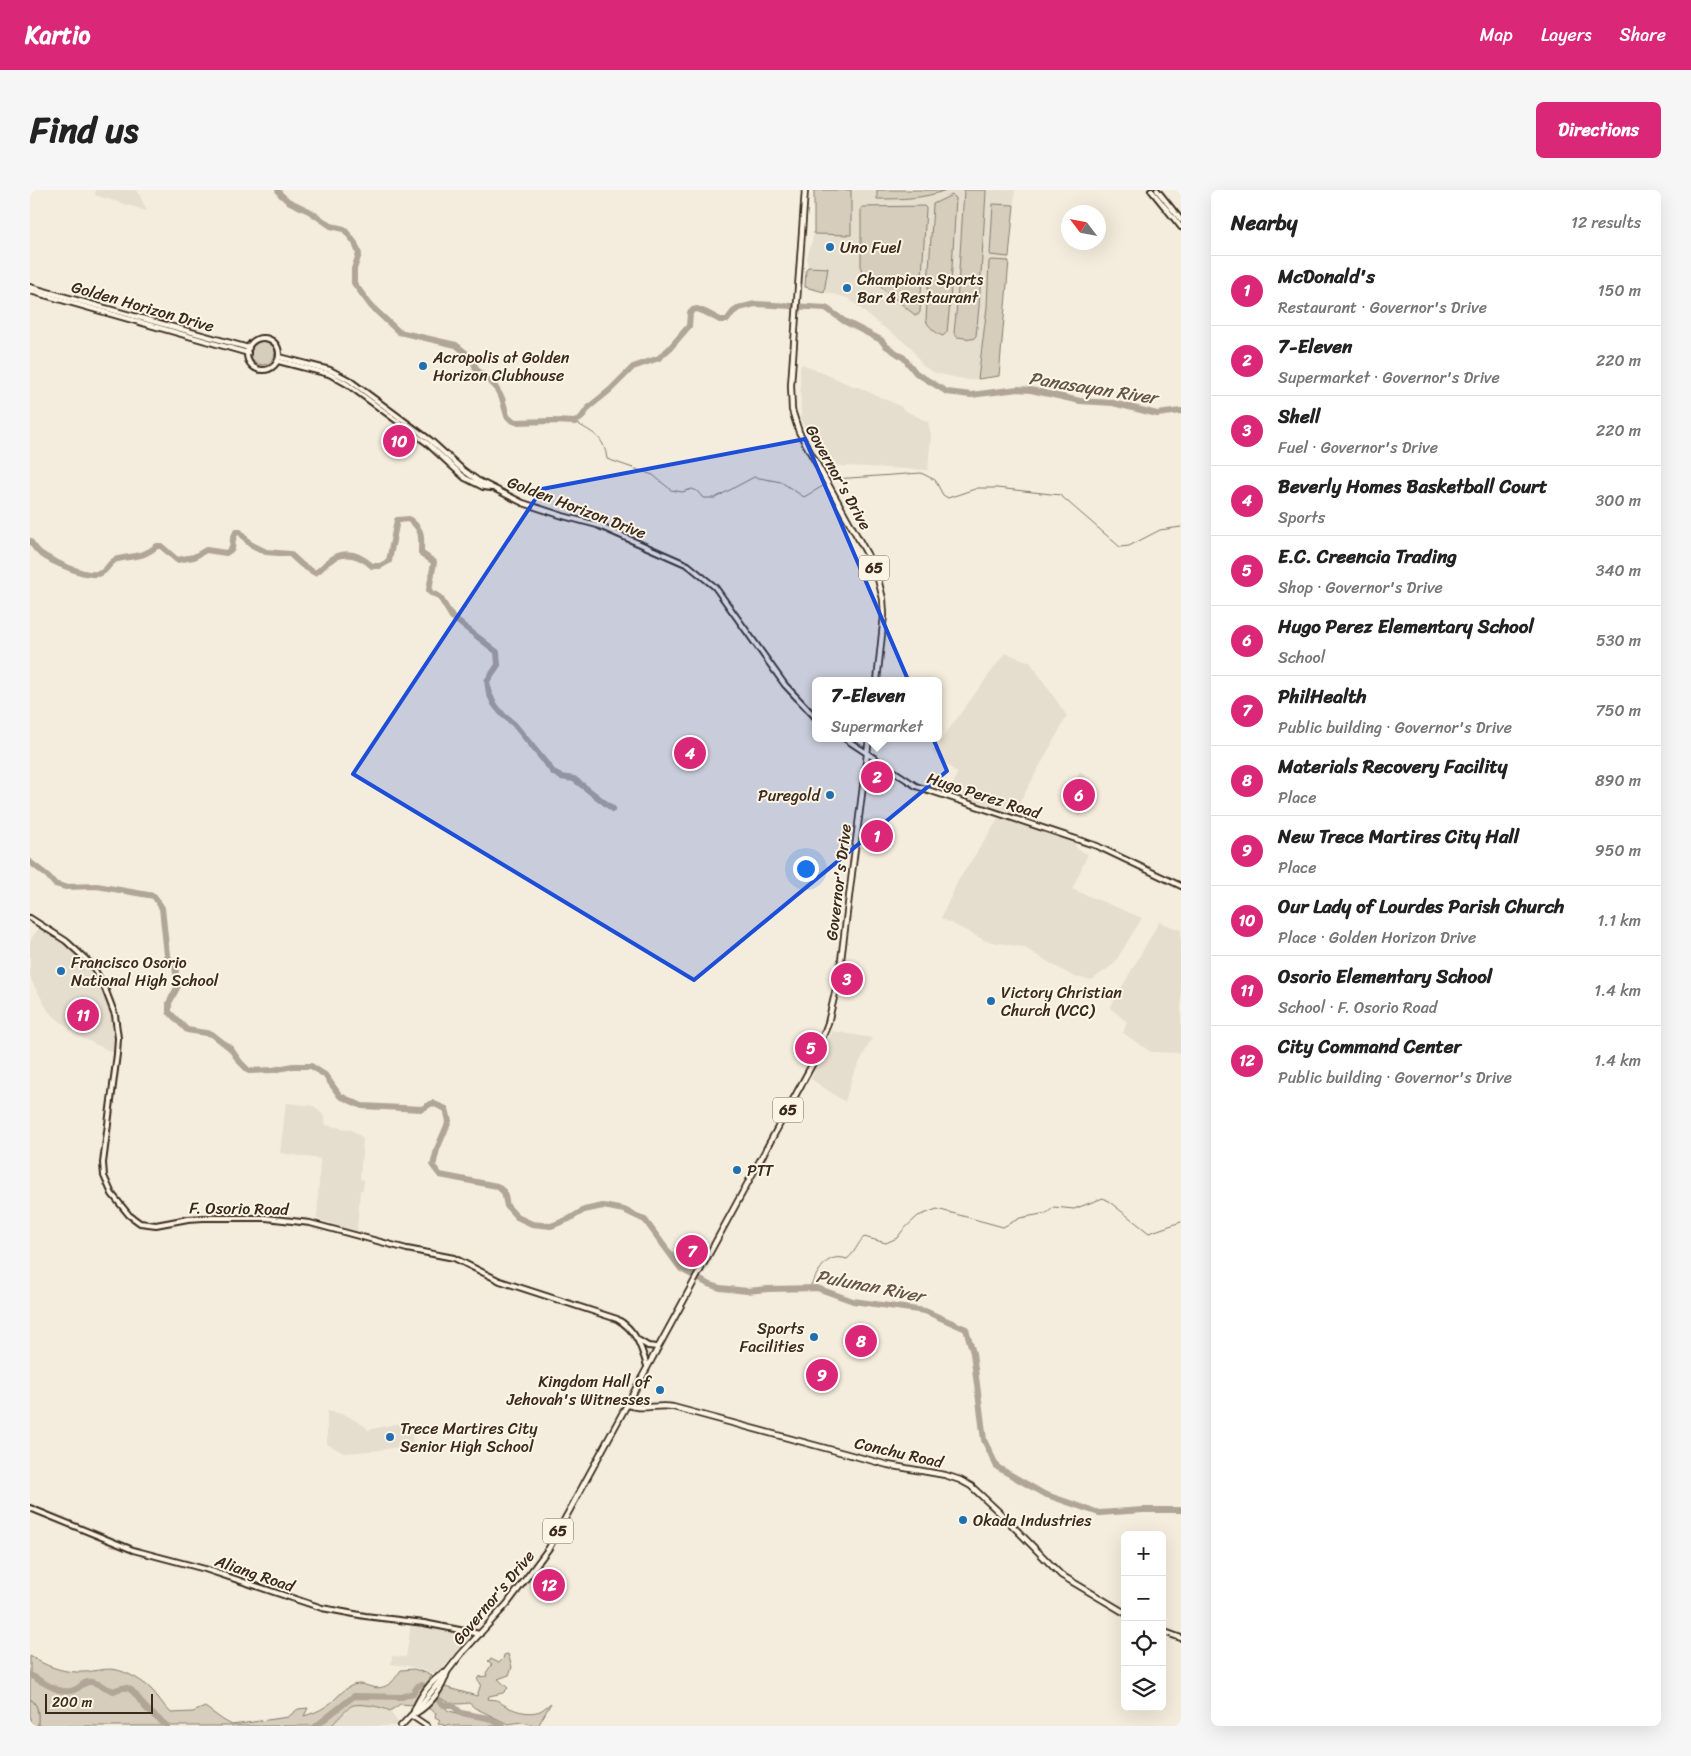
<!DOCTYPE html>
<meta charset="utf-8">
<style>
body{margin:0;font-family:Sriracha,sans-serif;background:#f6f6f6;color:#222}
.controls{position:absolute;right:15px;bottom:15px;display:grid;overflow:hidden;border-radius:8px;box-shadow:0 5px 20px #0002}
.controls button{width:45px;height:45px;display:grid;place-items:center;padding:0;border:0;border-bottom:1px solid #e0e0e0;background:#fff;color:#222;font:25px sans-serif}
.compass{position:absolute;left:1031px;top:15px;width:45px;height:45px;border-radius:50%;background:#fff;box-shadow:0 5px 20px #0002;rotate:302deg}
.scale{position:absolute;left:15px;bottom:12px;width:108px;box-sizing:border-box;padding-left:5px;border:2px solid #3b2a1e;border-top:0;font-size:14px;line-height:18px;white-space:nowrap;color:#3b2a1e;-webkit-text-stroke:4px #fcf5e5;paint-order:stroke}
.you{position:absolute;left:775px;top:678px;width:18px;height:18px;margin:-12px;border:4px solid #fff;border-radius:50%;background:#1a73e8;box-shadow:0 0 0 8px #1a73e833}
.badge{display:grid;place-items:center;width:32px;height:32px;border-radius:50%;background:#db2777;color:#fff;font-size:16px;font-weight:700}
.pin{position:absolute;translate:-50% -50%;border:2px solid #fff;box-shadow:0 1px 5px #0006}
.popup{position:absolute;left:782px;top:487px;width:130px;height:65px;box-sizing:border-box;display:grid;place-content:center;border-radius:8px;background:#fff;filter:drop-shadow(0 1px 4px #0005);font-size:16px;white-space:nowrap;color:#767676}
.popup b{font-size:19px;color:#222}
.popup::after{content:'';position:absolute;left:50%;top:100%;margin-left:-10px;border:10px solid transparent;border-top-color:#fff}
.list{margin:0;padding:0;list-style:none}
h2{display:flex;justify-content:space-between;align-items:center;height:65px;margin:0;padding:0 20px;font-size:21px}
h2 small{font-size:16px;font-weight:400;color:#767676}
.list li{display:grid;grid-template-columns:32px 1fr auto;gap:15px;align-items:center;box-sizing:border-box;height:70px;padding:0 20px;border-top:1px solid #e0e0e0}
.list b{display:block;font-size:19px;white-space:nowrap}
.list p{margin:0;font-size:16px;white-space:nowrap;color:#767676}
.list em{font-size:16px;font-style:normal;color:#767676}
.icon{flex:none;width:28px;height:28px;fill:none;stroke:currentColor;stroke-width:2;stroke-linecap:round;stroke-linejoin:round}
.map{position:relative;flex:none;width:1151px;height:1536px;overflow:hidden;border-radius:8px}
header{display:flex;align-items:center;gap:30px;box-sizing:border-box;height:70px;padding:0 25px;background:#db2777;color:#fff}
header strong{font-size:24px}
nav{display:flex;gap:28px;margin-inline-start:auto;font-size:18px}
.intro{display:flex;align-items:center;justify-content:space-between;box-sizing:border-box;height:120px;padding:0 30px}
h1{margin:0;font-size:35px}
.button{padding:12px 22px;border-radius:8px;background:#db2777;color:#fff;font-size:18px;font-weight:700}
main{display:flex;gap:30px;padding:0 30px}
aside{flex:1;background:#fff;border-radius:8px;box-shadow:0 5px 20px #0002}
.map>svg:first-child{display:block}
.built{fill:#e5ddce}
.green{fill:#d6cdbd;stroke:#887c6e}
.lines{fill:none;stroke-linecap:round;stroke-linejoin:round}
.stream{stroke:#817466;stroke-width:1}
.river{stroke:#b0a596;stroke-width:6}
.minor-casing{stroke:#3b2a1e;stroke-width:8}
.major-casing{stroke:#3b2a1e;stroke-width:8}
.minor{stroke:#fcf5e5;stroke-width:4}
.major{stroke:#fcf5e5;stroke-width:4.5}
.marked{fill:#1d4ed8;fill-opacity:0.2;stroke:#1d4ed8;stroke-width:4;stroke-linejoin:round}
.poi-dot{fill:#1f6fb2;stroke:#fcf5e5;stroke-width:2}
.labels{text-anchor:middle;stroke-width:4;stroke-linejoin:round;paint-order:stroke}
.shield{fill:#fcf5e5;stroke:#75675a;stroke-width:1}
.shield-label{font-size:15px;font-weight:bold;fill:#3b2a1e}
.poi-label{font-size:16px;fill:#3b2a1e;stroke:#fcf5e5;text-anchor:start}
.street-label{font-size:16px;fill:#3b2a1e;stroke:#fcf5e5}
.water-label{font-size:18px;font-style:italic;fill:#645548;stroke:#fcf5e5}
</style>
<header>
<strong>Kartio</strong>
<nav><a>Map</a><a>Layers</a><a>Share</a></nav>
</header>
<div class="intro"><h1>Find us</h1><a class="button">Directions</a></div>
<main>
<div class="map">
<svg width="1151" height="1536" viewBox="0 0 1151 1536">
<rect width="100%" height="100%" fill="#f4eddd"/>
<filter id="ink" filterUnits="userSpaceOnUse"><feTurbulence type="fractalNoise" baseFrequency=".02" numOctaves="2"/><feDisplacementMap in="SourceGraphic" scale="10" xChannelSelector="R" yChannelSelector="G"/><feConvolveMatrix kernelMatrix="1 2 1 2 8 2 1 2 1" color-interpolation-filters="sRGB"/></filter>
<g filter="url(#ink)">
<g class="built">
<path d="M66,0H107L117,21L65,5Z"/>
<path d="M784,0H985L969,186L938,190L905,183L893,176L881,157L845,131L818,108L775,97L776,80L778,77L777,68L784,44Z"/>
<path d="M772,174L825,197H828L872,217V219L898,232L901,244L898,280L795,275L771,230L770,178Z"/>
<path d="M975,463L1000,472L1037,526L984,623L920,602L927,583L902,562Z"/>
<path d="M1050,581L1066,595L1051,626L1031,615Z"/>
<path d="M834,628L864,641L856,661L831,650Z"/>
<path d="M969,628L1044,653L1048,660L1058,664L1042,699L1112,728L1084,774L1062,790L1044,787L993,757L956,751L911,728L928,691Z"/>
<path d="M1129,732L1151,740V863L1121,862L1093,843L1097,832L1080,818Z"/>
<path d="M11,736L31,749L51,768L60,778L69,791L84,827V863L48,846L19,822L2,792L0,785V753L2,747Z"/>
<path d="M802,841L842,848L822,887L815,912L781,889Z"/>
<path d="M256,913L284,916L294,926L296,935L322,940L333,948L330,989L334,990L333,1000H330L327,1041L287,1029L290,969L250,963Z"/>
<path d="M297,1221L316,1225L336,1237L337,1240L380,1231L383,1255L342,1261L314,1263L297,1254Z"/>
<path d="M381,1434L441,1447L407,1484L384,1477L361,1474L362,1466L376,1467Z"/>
<path d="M330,1514L356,1518L360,1521L370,1536H301L322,1515Z"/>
</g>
<g class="green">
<path d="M784,0H821V45L784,44Z"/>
<path d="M847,0H916C893,9 871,9 847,9Z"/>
<path d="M934,0H956V2L949,117L946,146L943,149L927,147L924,143L927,113Z"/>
<path d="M922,5L926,8L920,113L917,142L913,146C907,144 898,137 896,130L903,14Z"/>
<path d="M963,14L984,15L979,67L960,65Z"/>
<path d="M894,16L896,18L890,122L888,125H885L831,81V18L833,17Z"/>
<path d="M961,70L979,71L969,186L948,189L957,117L959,71Z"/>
<path d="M778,77L798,78L794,102L775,97L776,80Z"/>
<circle cx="233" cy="163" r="12"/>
<path d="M478,1464L482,1477L479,1485L468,1489L478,1498L473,1503L459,1506L458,1509L467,1510C478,1519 496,1526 510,1521C514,1519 518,1515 521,1513L508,1536L492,1532L478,1534L445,1518L439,1513C426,1515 419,1514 409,1507L415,1497L447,1506L451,1494L447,1489L449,1487L457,1486L456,1483L462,1474L458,1471L461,1469L469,1473L473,1469L474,1465Z"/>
<path d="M0,1466C14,1475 31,1482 48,1482C61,1483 74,1477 87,1480C97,1482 113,1491 121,1499C128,1506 133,1515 141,1523L163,1522L175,1517L193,1530L202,1535L258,1527L268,1519L278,1518L274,1526C281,1524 289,1521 295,1517C304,1512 310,1502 319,1497C336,1487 343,1507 362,1492C365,1489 368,1484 371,1480L384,1479L402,1485L383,1515L370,1514L360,1521C354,1517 327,1512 321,1516C317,1519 305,1532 301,1536H0Z"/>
<path d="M405,1510L419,1521L458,1530L469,1536H422L418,1534L416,1536L408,1533L410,1530L405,1527L406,1523L398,1518Z"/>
</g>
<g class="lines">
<g class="stream">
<path d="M545,232C564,244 574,246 577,269L623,285L641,300L652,302L662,299L667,301L673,308H685L724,287L751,292L774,307L805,289L891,283L905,290L913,305L918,308L948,298H967L1030,305L1090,357L1099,356L1130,340L1151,337"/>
<path d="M779,1098C789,1082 795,1062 817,1069C825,1063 827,1054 834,1047L856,1053L867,1048L873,1040L888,1026L907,1019L973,1037L990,1028L1017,1023L1024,1017L1044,1019L1073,1008L1077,1010L1119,1043L1151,1032"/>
<path d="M0,1509C10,1515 8,1526 8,1536"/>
</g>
<g class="river">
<path d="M248,0L250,4L258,11L279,21L301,36L314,39L325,53L329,64L324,79V93L341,116L369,142L426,155L436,163L443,170L446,179L464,195L472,208L477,226L481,230L486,232L523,231L545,232L551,228L559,217L580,200L603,177L629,168L640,158L659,136L660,123L663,120L667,119L675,122L690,130H697L703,122L709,118L725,114L796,118L814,131L851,150L856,156L874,168L886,183L917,202L941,205L988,199L1001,200L1050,211L1083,213L1127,224L1151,221"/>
<path d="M0,351C3,355 6,360 10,363C21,371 58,389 71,383C78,380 80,370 88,369C105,365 113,368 127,356H131L147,370L164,367L176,360L196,363L202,359L203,349L206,342H210L220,354L236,362L260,364L272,375L285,383C291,380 293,376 298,372C314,359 329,364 342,376H350L359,371L367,330L379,329C394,341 391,346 391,363L404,372L399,400L401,403L407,405L411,409L422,427L467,462L468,475L457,491L459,503L464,514L473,525L484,534L524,583L531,587L544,589L583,619"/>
<path d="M0,672L18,686L25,694L35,697L67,696L124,706L132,718L137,765L145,777L148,796L139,813V822L157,840L182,844L200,858L210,872L219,881L243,880L263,876H281L295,885L310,906L332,916L392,919L402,913L416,919L419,931L407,959L403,976L410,985L467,996L474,1002L477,1016L487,1027L502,1034L521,1036L539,1029L554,1020L573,1016L594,1020L615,1030L651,1079L678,1094L690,1098L717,1101L738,1099L787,1098L823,1111L895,1121L936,1139L943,1163L954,1250L967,1277L1014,1304L1069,1323L1113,1320H1151"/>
<path d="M0,1485C14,1492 32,1508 48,1498C52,1495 55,1491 62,1492C69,1493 76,1499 84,1501C102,1491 105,1506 115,1517C121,1524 130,1530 137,1536"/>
<path d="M408,1510L414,1515H422L431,1523L458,1528L473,1536"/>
<path d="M286,1536L324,1506L372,1507L383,1503L388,1496L392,1495L395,1497"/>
</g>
<g class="minor-casing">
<g id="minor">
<path d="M1121,0L1151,37"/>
<path d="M1127,0L1151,30"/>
<path d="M0,97L219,158"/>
<path d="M0,101L218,163"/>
<circle cx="233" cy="164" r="16"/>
<path d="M249,167L300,180L319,190L400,250L433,280L447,290L493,313L533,326L567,335L658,375L685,397L755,495L786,528"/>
<path d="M248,171L299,184L317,194L397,253L435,288L453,297L461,298"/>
<path d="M814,548L886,596L1067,656L1151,696"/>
<path d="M0,728L36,751L62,775L74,796L85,825L88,848L87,864L73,973L74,986L82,1004L99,1025L110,1033L126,1035L158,1029L173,1028H236L280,1033L377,1059L424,1068L470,1091L587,1129C606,1140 611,1156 617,1176"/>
<path d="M608,1150L618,1156L627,1157"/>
<path d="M0,1318L103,1360L175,1379L292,1418L335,1426L394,1433L450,1444"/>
</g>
</g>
<g class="major-casing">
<g id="major">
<path d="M775,0L761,195L762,220L769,242L837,364L848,389L853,409L854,425L847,491"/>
<path d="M596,1214C609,1221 628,1214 643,1217L858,1275L915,1285L930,1290L941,1296L970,1323L1031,1385L1095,1423"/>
<path d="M1132,1441L1151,1448"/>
<path d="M384,1521C389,1508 401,1490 414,1483"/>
<path d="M386,1523C400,1515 413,1498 417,1482"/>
<path d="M382,1526L397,1536"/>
<path d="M371,1536L391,1515L431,1464L477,1414L519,1358L783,873L798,833L809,786L839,548"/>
</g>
</g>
<use href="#minor" class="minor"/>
<use href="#major" class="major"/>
</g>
</g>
<path class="marked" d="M775,249L917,581L664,790L323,584L512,299Z"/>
<g class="poi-dot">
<circle cx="800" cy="57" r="5"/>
<circle cx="817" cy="98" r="5"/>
<circle cx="393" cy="176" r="5"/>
<circle cx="800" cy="605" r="5"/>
<circle cx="31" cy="781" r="5"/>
<circle cx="961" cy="811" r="5"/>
<circle cx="707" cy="980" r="5"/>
<circle cx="784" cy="1147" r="5"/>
<circle cx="630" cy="1200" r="5"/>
<circle cx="360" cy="1247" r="5"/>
<circle cx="933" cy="1330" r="5"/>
</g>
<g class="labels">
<g class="shield">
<rect x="829" y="365.5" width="30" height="25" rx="4"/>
<rect x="743" y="907.5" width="30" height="25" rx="4"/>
<rect x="513" y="1328.5" width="30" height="25" rx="4"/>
</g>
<g class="shield-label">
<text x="844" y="383">65</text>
<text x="758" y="925">65</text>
<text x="528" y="1346">65</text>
</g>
<g class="poi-label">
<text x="810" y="63">Uno Fuel</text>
<text x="827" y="95">Champions Sports<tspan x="827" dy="18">Bar &amp; Restaurant</tspan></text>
<text x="403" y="173">Acropolis at Golden<tspan x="403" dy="18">Horizon Clubhouse</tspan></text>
<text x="790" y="611" text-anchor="end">Puregold</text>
<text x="41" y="778">Francisco Osorio<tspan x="41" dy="18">National High School</tspan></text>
<text x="971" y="808">Victory Christian<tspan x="971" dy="18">Church (VCC)</tspan></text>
<text x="717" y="986">PTT</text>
<text x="774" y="1144" text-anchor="end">Sports<tspan x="774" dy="18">Facilities</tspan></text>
<text x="620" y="1197" text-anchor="end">Kingdom Hall of<tspan x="620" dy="18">Jehovah's Witnesses</tspan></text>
<text x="370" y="1244">Trece Martires City<tspan x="370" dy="18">Senior High School</tspan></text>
<text x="943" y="1336">Okada Industries</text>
</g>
<g class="street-label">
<text transform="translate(113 116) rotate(16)" y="6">Golden Horizon Drive</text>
<text transform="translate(809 287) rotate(61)" y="6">Governor's Drive</text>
<text transform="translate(547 317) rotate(21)" y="6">Golden Horizon Drive</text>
<text transform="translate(954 605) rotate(18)" y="6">Hugo Perez Road</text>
<text transform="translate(808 692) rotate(-83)" y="6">Governor's Drive</text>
<text transform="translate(209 1018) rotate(1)" y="6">F. Osorio Road</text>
<text transform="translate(869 1262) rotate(13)" y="6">Conchu Road</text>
<text transform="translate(225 1383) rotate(19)" y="6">Aliang Road</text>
<text transform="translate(463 1407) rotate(-50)" y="6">Governor's Drive</text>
</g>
<g class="water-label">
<text transform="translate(1063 198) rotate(9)" y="6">Panasayan River</text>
<text transform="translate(840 1096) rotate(11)" y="6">Pulunan River</text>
</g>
</g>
</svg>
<div class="controls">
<button>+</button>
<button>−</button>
<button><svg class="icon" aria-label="locate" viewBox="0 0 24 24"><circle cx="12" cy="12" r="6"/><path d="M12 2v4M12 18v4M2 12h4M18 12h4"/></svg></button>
<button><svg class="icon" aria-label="layers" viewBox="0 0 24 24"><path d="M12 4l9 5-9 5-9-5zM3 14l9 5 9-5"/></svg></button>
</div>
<svg class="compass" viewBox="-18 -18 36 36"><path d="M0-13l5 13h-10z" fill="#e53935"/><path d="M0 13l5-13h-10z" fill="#767676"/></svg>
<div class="scale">200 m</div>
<div class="you"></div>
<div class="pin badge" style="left:847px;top:646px">1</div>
<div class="pin badge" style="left:847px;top:587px">2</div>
<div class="popup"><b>7-Eleven</b>Supermarket</div>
<div class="pin badge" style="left:817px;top:789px">3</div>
<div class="pin badge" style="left:660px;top:563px">4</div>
<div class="pin badge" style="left:781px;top:858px">5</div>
<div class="pin badge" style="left:1049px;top:605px">6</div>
<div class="pin badge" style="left:662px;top:1061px">7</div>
<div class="pin badge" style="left:831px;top:1151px">8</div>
<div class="pin badge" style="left:792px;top:1185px">9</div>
<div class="pin badge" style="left:369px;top:251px">10</div>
<div class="pin badge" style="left:53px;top:825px">11</div>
<div class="pin badge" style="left:519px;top:1395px">12</div>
</div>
<aside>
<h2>Nearby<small>12 results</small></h2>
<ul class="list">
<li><span class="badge">1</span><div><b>McDonald's</b><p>Restaurant · Governor's Drive</p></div><em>150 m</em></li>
<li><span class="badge">2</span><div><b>7-Eleven</b><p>Supermarket · Governor's Drive</p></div><em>220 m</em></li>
<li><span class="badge">3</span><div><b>Shell</b><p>Fuel · Governor's Drive</p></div><em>220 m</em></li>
<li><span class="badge">4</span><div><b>Beverly Homes Basketball Court</b><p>Sports</p></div><em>300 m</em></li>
<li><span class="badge">5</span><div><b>E.C. Creencia Trading</b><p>Shop · Governor's Drive</p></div><em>340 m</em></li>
<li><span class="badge">6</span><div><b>Hugo Perez Elementary School</b><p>School</p></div><em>530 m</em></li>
<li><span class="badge">7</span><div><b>PhilHealth</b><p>Public building · Governor's Drive</p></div><em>750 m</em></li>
<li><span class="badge">8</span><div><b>Materials Recovery Facility</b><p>Place</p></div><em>890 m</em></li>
<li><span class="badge">9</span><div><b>New Trece Martires City Hall</b><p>Place</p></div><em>950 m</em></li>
<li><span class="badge">10</span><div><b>Our Lady of Lourdes Parish Church</b><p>Place · Golden Horizon Drive</p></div><em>1.1 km</em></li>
<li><span class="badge">11</span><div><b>Osorio Elementary School</b><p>School · F. Osorio Road</p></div><em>1.4 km</em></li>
<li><span class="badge">12</span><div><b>City Command Center</b><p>Public building · Governor's Drive</p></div><em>1.4 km</em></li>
</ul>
</aside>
</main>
